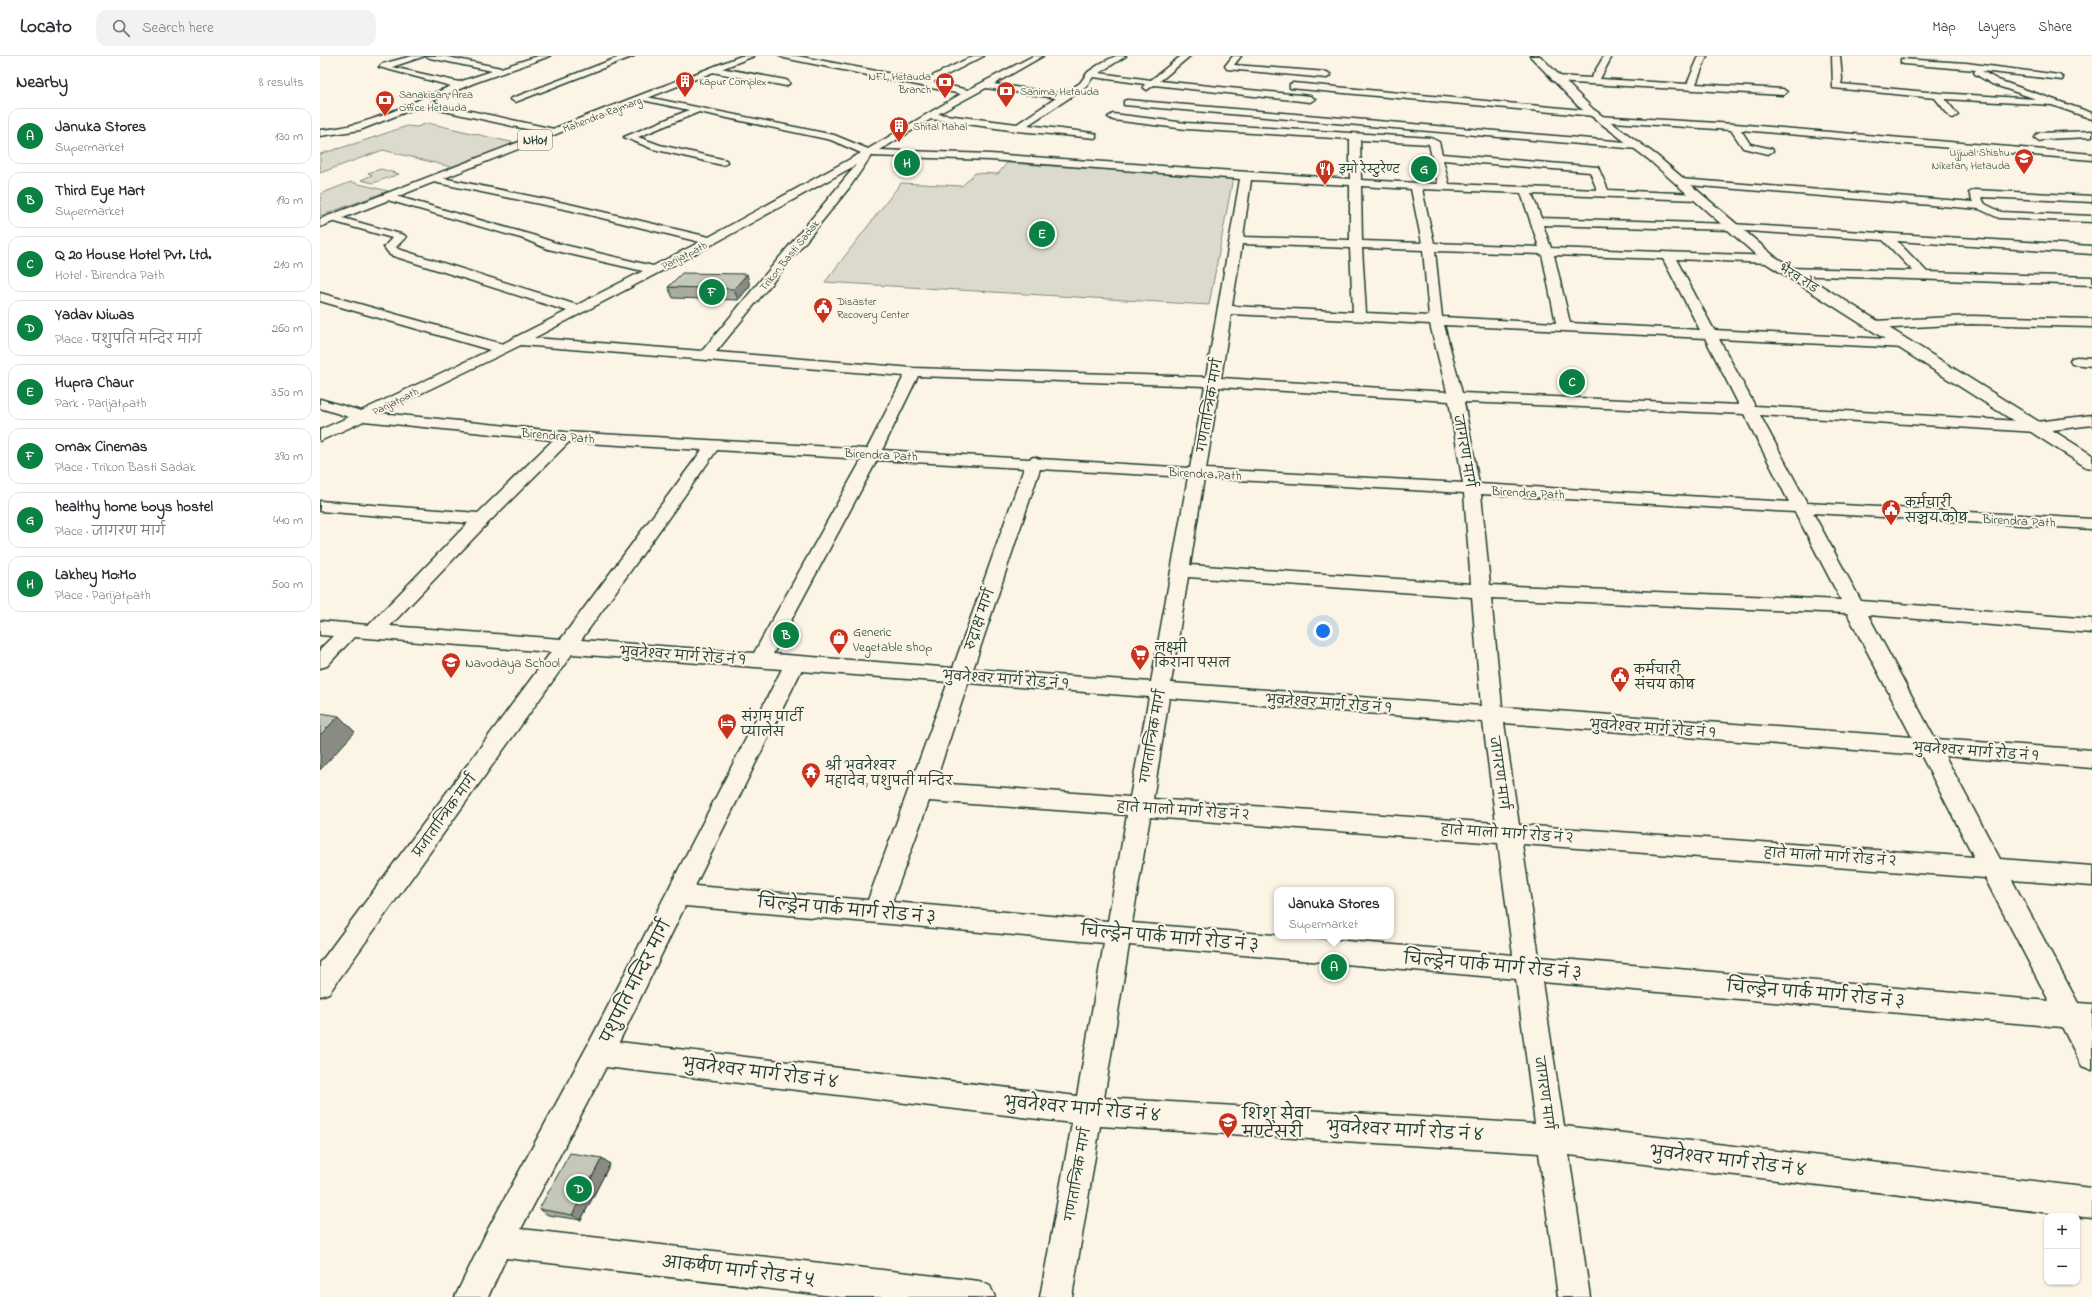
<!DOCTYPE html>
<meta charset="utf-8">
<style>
body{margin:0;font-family:"Indie Flower","Playpen Sans Deva",sans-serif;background:#f2f2f3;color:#2b2b33}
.controls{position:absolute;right:12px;bottom:12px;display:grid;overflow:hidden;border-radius:8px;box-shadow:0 1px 3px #0004}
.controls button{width:36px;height:36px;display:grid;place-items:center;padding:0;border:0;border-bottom:1px solid #e1e1e2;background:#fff;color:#2b2b33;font:20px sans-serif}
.you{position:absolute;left:1003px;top:575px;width:14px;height:14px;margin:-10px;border:3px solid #fff;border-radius:50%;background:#1a73e8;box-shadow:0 0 0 6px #1a73e833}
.badge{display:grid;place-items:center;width:26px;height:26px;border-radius:50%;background:#0b8043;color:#fff;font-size:13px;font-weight:700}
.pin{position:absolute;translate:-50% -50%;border:2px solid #fff;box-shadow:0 1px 4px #0006}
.popup{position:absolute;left:954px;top:831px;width:120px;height:52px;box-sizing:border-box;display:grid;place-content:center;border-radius:8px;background:#fff;filter:drop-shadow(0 1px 3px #0005);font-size:13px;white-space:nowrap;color:#7c7c81}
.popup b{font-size:15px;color:#2b2b33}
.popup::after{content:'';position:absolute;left:50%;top:100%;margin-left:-8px;border:8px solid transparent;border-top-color:#fff}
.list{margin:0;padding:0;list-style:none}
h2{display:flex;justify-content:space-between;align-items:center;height:52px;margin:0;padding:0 16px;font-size:17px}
h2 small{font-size:13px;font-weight:400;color:#7c7c81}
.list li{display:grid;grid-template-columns:26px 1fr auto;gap:12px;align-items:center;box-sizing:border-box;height:56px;margin:0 8px 8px;padding:0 8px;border:1px solid #e1e1e2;border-radius:12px}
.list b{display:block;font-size:15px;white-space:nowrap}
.list p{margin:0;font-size:13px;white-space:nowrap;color:#7c7c81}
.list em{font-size:13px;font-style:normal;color:#7c7c81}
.icon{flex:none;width:22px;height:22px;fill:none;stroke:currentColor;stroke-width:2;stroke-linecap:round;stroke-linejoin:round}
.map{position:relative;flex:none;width:1772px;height:1241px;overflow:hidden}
header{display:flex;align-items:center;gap:24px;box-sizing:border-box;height:56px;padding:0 20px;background:#fff;border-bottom:1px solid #e1e1e2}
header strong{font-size:19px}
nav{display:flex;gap:22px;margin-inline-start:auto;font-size:14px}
.search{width:280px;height:36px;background:#f2f2f3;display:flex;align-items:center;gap:10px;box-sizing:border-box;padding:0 14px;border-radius:12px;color:#7c7c81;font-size:15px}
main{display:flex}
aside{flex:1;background:#fff}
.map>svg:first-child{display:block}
.green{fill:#dcdacc;stroke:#7e8c80}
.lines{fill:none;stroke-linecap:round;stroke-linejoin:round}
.minor-casing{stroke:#1f3d34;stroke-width:3}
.major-casing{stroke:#1f3d34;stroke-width:3}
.highway-casing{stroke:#1f3d34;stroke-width:3}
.minor{fill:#fcf5e5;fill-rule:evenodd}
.major{fill:#fcf5e5;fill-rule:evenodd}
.highway{fill:#fcf5e5;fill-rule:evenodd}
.wall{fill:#a9ab9f;stroke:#1f3d34}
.shaded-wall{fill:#8a8b82;stroke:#1f3d34}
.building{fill:#c5c7b9;stroke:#1f3d34}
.labels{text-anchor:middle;stroke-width:4;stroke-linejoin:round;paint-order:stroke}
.far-poi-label{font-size:11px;fill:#1f3d34;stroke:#fcf5e5;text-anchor:start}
.far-street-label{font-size:11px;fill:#1f3d34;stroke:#fcf5e5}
.shield{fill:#fcf5e5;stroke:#617469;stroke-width:1}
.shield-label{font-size:12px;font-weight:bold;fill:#1f3d34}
.street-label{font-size:13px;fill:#1f3d34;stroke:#fcf5e5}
.poi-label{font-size:13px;fill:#1f3d34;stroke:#fcf5e5;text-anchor:start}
.near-street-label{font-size:16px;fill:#1f3d34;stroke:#fcf5e5}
.near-poi-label{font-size:16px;fill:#1f3d34;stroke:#fcf5e5;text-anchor:start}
</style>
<header>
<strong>Locato</strong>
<div class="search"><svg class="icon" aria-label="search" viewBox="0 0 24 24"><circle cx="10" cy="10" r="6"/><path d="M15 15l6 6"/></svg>Search here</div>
<nav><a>Map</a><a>Layers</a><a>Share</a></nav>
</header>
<main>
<aside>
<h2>Nearby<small>8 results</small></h2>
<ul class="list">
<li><span class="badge">A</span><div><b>Januka Stores</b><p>Supermarket</p></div><em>130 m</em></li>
<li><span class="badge">B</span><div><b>Third Eye Mart</b><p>Supermarket</p></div><em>190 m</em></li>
<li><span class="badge">C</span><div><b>Q 20 House Hotel Pvt. Ltd.</b><p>Hotel · Birendra Path</p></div><em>210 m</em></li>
<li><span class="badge">D</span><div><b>Yadav Niwas</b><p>Place · पशुपति मन्दिर मार्ग</p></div><em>260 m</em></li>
<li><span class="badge">E</span><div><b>Hupra Chaur</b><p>Park · Parijatpath</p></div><em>350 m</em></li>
<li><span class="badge">F</span><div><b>Omax Cinemas</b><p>Place · Trikon Basti Sadak</p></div><em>390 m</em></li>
<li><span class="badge">G</span><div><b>healthy home boys hostel</b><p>Place · जागरण मार्ग</p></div><em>440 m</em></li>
<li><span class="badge">H</span><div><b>Lakhey Mo:Mo</b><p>Place · Parijatpath</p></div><em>500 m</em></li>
</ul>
</aside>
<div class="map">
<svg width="1772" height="1241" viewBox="0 0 1772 1241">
<rect width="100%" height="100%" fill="#fcf5e5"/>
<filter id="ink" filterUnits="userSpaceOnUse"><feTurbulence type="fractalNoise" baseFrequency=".025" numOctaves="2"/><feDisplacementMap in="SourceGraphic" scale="8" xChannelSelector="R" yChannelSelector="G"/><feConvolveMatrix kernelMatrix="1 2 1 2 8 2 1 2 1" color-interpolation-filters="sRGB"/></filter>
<g filter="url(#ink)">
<g class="green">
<path d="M108,67L195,87L131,111L63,94L0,117V98L37,87L87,70L97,71Z"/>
<path d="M687,107L913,122L889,249L505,226L581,127L642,130L655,117L678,118Z"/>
<path d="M61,113L79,118L53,127L41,124L52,119L48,117Z"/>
<path d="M31,126L68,135L0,160V138Z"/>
</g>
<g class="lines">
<g class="minor-casing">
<g id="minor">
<path d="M92,0H105L72,11L139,26L172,15L110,2L106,0H123L181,12L218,0H230L154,27L109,46L234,73L239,76L234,79L101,50L40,74L0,80V74C48,71 87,48 131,30L59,11L62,8Z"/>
<path d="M302,0H314L198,45L195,46L190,43Z"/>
<path d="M460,0H477L604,24L653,0H664L613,26L648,34L713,0H723L674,28L743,38L760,27L768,16L783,6L796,0H806L779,17L831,24L861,0H870L840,25L990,40L995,43L990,46L834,29L827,34L823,31L825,28L773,21L766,31L708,69L773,77L776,78V82L697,75L611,63L560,94L670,98L1030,123V83L866,73L793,64L788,61L793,58L866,67L1111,82L1119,86L1122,98L1278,111L1288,134L1379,138L1384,141L1379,144L1212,138L1221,162L1411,168L1772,190V198L1577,185L1607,216L1772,221V229L1469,219L1465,218L1463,215L1465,212L1593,215L1563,184L1411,174L1223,169L1231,192L1453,200L1455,203L1453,206L1449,207L1356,203L1394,274L1585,284L1592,288L1585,292L1399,283L1435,350L1717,366L1772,359V369L1717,376L1440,359L1487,447L1772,463V473L1493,457L1541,545L1772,563V577L1548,559L1615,683L1772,694V712L1625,700L1680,803L1772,810V830L1692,824L1758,947L1772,948V1014L1762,1010L1742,971L1222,926L1244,1070L1772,1132V1162L1249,1099L1270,1241H1238L1219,1097L780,1070L752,1241H720L752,1067L286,1011L201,1173L659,1225L670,1230L675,1241H521L186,1202L168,1241H135L167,1175L269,987L462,613L252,598L9,937L0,940V907L231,596L34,581L7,610L0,612V593L13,580L0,579V565L49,569L148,467L0,455V445L158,457L233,384L44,365L0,385V374L29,361L0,352V343L41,355L170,294L0,245V237L182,288L247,255L70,199L64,191L72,182L8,164L6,162L12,159L84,179L86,181L76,191L78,193L257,249L323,215L228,193L204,183L64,143L63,141L68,138L72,139L212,179L236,187L333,210L380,186L249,154L113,126L108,123L113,120L249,148L389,181L541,97L511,84L379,56L318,81L340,89L406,104L407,106L406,108L402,109L333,93L304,81L369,54L322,44V40L514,79L548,93L641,38L464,2ZM666,32L736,42L697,68L618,58ZM1040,84L1109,88L1118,128L1041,124ZM551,100L670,104L920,123L886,321L593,312L396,296L529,132ZM1123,104L1270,116L1277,134L1129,128ZM536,109L382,295L214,282L395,187ZM931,124L1030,129V184L923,181ZM1041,130L1091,133L1102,187L1042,185ZM1102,133L1201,137L1219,191L1114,187ZM922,188L1030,192L1033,256L912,250ZM1042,192L1103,194L1109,260L1046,257ZM1115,195L1222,198L1236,267L1122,261ZM1234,199L1343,203L1380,274L1250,267ZM911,258L1110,268L1127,336L901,322ZM1124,269L1385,282L1419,349L1142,337ZM201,289L584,320L547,393L245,376L60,357ZM598,320L885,330L870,412L720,403L714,401L709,403L562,394ZM899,331L1129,345L1143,427L886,413ZM1144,346L1424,358L1469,446L1159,428ZM249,386L382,394L241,583L70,570L168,467ZM397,394L542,403L434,597L261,584ZM557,404L704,412L633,612L453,598ZM720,413L868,421L831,626L653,613ZM884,422L1144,437L1151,528L870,509ZM1161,438L1475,456L1521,544L1170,529ZM868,521L1152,541L1161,650L851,627ZM1171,542L1527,557L1592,681L1182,651ZM481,615L628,626L548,844L375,830ZM648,627L829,641L810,741L615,727ZM849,642L1163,666L1176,767L833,743ZM1184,667L1601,699L1654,801L1199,769ZM609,745L807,759L788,865L572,846ZM830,761L1178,787L1193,899L812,867ZM1202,788L1665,822L1729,945L1219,901ZM365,850L784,887L757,1040L299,986ZM809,889L1196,923L1215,1068L784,1042Z"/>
<path d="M913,0H921L914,9L1007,16L1011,19L1007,22L907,13L905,10Z"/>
<path d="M1284,0H1292L1280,23L1367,28L1379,0H1387L1376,28L1463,33L1467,36L1463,39L1235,26L1231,23L1235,20L1271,22Z"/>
<path d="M1512,0H1520L1522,23L1521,28L1618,37L1716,43L1672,28L1655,18L1654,16L1656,14L1584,8L1581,7V3L1646,7L1739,19L1743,22L1742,24L1662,15L1678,24L1772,57V63L1732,49L1625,43L1638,59L1633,62L1630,61L1615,42L1513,32Z"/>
<path d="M395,11L466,24L470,27L466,30L392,16V12Z"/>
<path d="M973,27L1273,55L1276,56L1277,60L1415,68L1772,98V104L1421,74L1430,88L1452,93L1453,95L1448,98L1423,92L1411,74L1278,65L1275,64L1274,60L970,32V28Z"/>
<path d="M807,44L1318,87L1323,90L1318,93L804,49V45Z"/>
<path d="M1772,75V81L1724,83L1720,85L1715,82L1717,78L1720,77Z"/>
<path d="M1360,123L1653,146L1649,137L1654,134L1772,140V146L1661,141L1665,148L1681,156L1772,160V166L1679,162L1659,153L1356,128L1355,126Z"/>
<path d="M1651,260L1772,263V271L1651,268L1554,273L1547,269L1554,265Z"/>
<path d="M1757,301L1772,302V310L1752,308L1750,305L1752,302Z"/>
</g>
</g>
<g class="major-casing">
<path id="major" d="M1210,0H1220L1273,53L1336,99L1454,200L1772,399V412L1766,411L1444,206L1328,103L1258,50Z"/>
</g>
<g class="highway-casing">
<path id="highway" d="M421,0H434L0,171V163Z"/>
</g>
<use href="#minor" class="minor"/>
<use href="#major" class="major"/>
<use href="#highway" class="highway"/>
</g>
<g class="wall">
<path d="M430,230L418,244L353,242L348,231Z"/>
<path d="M282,1102L290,1108L261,1164L228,1159L219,1153Z"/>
</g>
<g class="shaded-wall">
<path d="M427,218L430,230L418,244L414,233Z"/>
<path d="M19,660L35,676L0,714V679Z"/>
<path d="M282,1102L290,1108L261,1164L252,1159Z"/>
</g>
<g class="building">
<path d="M362,217L427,218L414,233L348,231Z"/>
<path d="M0,657L19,660L0,679Z"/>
<path d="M250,1097L282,1102L252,1159L219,1153Z"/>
</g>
</g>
<defs>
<g id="building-pin" transform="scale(1)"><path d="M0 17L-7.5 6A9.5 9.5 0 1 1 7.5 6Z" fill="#c8321e" stroke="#fcf5e5"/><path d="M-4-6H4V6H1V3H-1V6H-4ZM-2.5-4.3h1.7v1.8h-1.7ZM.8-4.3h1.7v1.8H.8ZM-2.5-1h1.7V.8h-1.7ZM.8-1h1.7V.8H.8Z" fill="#fff"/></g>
<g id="bank-pin" transform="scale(1)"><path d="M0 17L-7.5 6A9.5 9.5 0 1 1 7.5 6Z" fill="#c8321e" stroke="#fcf5e5"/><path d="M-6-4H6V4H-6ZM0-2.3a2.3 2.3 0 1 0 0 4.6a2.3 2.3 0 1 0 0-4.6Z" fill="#fff"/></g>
<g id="school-pin" transform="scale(1)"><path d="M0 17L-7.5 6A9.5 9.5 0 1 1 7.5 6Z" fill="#c8321e" stroke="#fcf5e5"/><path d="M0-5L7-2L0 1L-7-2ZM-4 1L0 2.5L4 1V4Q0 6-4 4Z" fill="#fff"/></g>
<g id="restaurant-pin" transform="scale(1)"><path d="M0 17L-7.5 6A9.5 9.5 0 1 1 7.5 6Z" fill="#c8321e" stroke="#fcf5e5"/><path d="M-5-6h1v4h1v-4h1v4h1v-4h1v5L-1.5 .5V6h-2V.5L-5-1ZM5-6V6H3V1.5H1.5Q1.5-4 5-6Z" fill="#fff"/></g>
<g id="civic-pin" transform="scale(1)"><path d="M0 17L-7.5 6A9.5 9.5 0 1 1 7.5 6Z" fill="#c8321e" stroke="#fcf5e5"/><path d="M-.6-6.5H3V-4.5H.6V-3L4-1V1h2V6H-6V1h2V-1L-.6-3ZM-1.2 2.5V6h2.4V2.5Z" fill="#fff"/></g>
<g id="shop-pin" transform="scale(1)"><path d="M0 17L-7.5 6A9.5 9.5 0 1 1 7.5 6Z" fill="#c8321e" stroke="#fcf5e5"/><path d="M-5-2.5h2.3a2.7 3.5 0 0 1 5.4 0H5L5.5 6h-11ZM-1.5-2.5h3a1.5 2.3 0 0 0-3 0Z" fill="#fff"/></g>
<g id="supermarket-pin" transform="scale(1)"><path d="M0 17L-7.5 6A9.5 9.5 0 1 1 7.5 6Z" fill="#c8321e" stroke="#fcf5e5"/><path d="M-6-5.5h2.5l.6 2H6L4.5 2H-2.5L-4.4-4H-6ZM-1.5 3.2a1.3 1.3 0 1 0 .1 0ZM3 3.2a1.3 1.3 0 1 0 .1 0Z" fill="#fff"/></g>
<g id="hotel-pin" transform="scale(1)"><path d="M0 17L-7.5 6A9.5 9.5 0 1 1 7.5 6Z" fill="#c8321e" stroke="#fcf5e5"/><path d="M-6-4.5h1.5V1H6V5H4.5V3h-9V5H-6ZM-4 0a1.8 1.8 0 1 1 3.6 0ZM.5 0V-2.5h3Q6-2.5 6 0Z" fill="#fff"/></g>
<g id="temple-pin" transform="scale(1)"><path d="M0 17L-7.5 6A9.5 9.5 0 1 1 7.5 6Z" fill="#c8321e" stroke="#fcf5e5"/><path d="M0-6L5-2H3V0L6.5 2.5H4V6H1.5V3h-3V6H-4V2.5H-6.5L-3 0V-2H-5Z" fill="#fff"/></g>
</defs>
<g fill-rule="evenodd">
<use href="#building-pin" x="365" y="25"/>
<use href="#bank-pin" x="625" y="26"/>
<use href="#bank-pin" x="686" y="35"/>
<use href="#bank-pin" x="65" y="44"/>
<use href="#building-pin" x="579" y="70"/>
<use href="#school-pin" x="1704" y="102"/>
<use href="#restaurant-pin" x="1005" y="113"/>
<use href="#civic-pin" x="503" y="251"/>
<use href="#civic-pin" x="1571" y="453"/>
<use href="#shop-pin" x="519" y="582"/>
<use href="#supermarket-pin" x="820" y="598"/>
<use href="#school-pin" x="131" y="606"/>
<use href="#civic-pin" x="1300" y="620"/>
<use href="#hotel-pin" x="407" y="667"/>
<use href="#temple-pin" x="491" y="716"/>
<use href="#school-pin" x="908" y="1066"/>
</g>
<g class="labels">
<g class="far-poi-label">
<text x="611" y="24" text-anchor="end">NFL, Hetauda<tspan x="611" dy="13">Branch</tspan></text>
<text x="379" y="29">Kapur Complex</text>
<text x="700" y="39">Sanima, Hetauda</text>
<text x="79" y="42">Sanakisan, Area<tspan x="79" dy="13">Office Hetauda</tspan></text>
<text x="593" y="74">Shital Mahal</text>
<text x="1690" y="100" text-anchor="end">Ujjwal Shishu<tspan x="1690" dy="13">Niketan, Hetauda</tspan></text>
<text x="1019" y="117">इमो रेस्टुरेण्ट</text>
<text x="517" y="249">Disaster<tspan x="517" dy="13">Recovery Center</tspan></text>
</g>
<g class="far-street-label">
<text transform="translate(282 58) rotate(-21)" y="4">Mahendra Rajmarg</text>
<text transform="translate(364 199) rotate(-27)" y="4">Parijatpath</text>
<text transform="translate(469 199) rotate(-51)" y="4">Trikon Basti Sadak</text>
<text transform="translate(1479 222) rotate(32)" y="4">भैरव रोड</text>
<text transform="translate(75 345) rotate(-26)" y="4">Parijatpath</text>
</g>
<rect class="shield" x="198" y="74" width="34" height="20" rx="3"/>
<g class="shield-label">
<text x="215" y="88">NH01</text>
</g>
<g class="street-label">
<text transform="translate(889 349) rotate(-80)" y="5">गणतान्त्रिक मार्ग</text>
<text transform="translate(238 379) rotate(5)" y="5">Birendra Path</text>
<text transform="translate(1145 395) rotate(80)" y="5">जागरण मार्ग</text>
<text transform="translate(561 398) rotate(3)" y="5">Birendra Path</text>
<text transform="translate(885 417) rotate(3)" y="5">Birendra Path</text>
<text transform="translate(1208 436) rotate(3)" y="5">Birendra Path</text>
<text transform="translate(1699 464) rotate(3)" y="5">Birendra Path</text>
<text transform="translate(659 563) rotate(-71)" y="5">रुद्राक्ष मार्ग</text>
<text transform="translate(363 599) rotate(4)" y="5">भुवनेश्वर मार्ग रोड नं १</text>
<text transform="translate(686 623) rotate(4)" y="5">भुवनेश्वर मार्ग रोड नं १</text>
<text transform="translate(1009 647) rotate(4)" y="5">भुवनेश्वर मार्ग रोड नं १</text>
<text transform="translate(1333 672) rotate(4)" y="5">भुवनेश्वर मार्ग रोड नं १</text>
<text transform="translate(832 680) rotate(-80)" y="5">गणतान्त्रिक मार्ग</text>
<text transform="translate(1656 695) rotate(4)" y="5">भुवनेश्वर मार्ग रोड नं १</text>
<text transform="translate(1180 717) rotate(82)" y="5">जागरण मार्ग</text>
<text transform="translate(863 754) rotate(4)" y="5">हाते मालो मार्ग रोड नं २</text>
<text transform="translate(124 759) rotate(-54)" y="5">प्रजातान्त्रिक मार्ग</text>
<text transform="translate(1187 777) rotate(4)" y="5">हाते मालो मार्ग रोड नं २</text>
<text transform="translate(1510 800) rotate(4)" y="5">हाते मालो मार्ग रोड नं २</text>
<text transform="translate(1225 1037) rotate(82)" y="5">जागरण मार्ग</text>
<text transform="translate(757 1118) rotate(-80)" y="5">गणतान्त्रिक मार्ग</text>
</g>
<g class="poi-label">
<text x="1585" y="451">कर्मचारी<tspan x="1585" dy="15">सञ्चय कोष</tspan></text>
<text x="533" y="580">Generic<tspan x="533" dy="15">Vegetable shop</tspan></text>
<text x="834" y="596">लक्ष्मी<tspan x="834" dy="15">किराना पसल</tspan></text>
<text x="145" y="611">Navodaya School</text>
<text x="1314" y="618">कर्मचारी<tspan x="1314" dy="15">संचय कोष</tspan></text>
<text x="421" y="665">संगम पार्टी<tspan x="421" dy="15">प्यालेस</tspan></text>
<text x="505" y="714">श्री भुवनेश्वर<tspan x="505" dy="15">महादेव, पशुपती मन्दिर</tspan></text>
</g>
<g class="near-street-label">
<text transform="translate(527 853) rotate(5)" y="6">चिल्ड्रेन पार्क मार्ग रोड नं ३</text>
<text transform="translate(850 881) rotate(5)" y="6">चिल्ड्रेन पार्क मार्ग रोड नं ३</text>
<text transform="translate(1173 909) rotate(5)" y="6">चिल्ड्रेन पार्क मार्ग रोड नं ३</text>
<text transform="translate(315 925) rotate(-63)" y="6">पशुपति मन्दिर मार्ग</text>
<text transform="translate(1496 937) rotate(5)" y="6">चिल्ड्रेन पार्क मार्ग रोड नं ३</text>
<text transform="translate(440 1016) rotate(7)" y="6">भुवनेश्वर मार्ग रोड नं ४</text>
<text transform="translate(762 1052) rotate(5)" y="6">भुवनेश्वर मार्ग रोड नं ४</text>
<text transform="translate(1085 1074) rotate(3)" y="6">भुवनेश्वर मार्ग रोड नं ४</text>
<text transform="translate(1408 1104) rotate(7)" y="6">भुवनेश्वर मार्ग रोड नं ४</text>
<text transform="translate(418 1214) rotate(7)" y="6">आकर्षण मार्ग रोड नं ५</text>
</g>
<g class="near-poi-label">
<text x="922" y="1063">शिशु सेवा<tspan x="922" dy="18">मण्टेसरी</tspan></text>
</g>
</g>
</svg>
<div class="controls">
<button>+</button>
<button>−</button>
</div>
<div class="you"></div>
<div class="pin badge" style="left:1014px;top:911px">A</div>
<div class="popup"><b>Januka Stores</b>Supermarket</div>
<div class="pin badge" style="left:466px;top:579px">B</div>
<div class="pin badge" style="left:1252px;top:326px">C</div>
<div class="pin badge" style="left:259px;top:1133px">D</div>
<div class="pin badge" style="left:722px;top:178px">E</div>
<div class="pin badge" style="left:392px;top:236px">F</div>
<div class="pin badge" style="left:1104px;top:113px">G</div>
<div class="pin badge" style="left:587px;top:107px">H</div>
</div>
</main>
